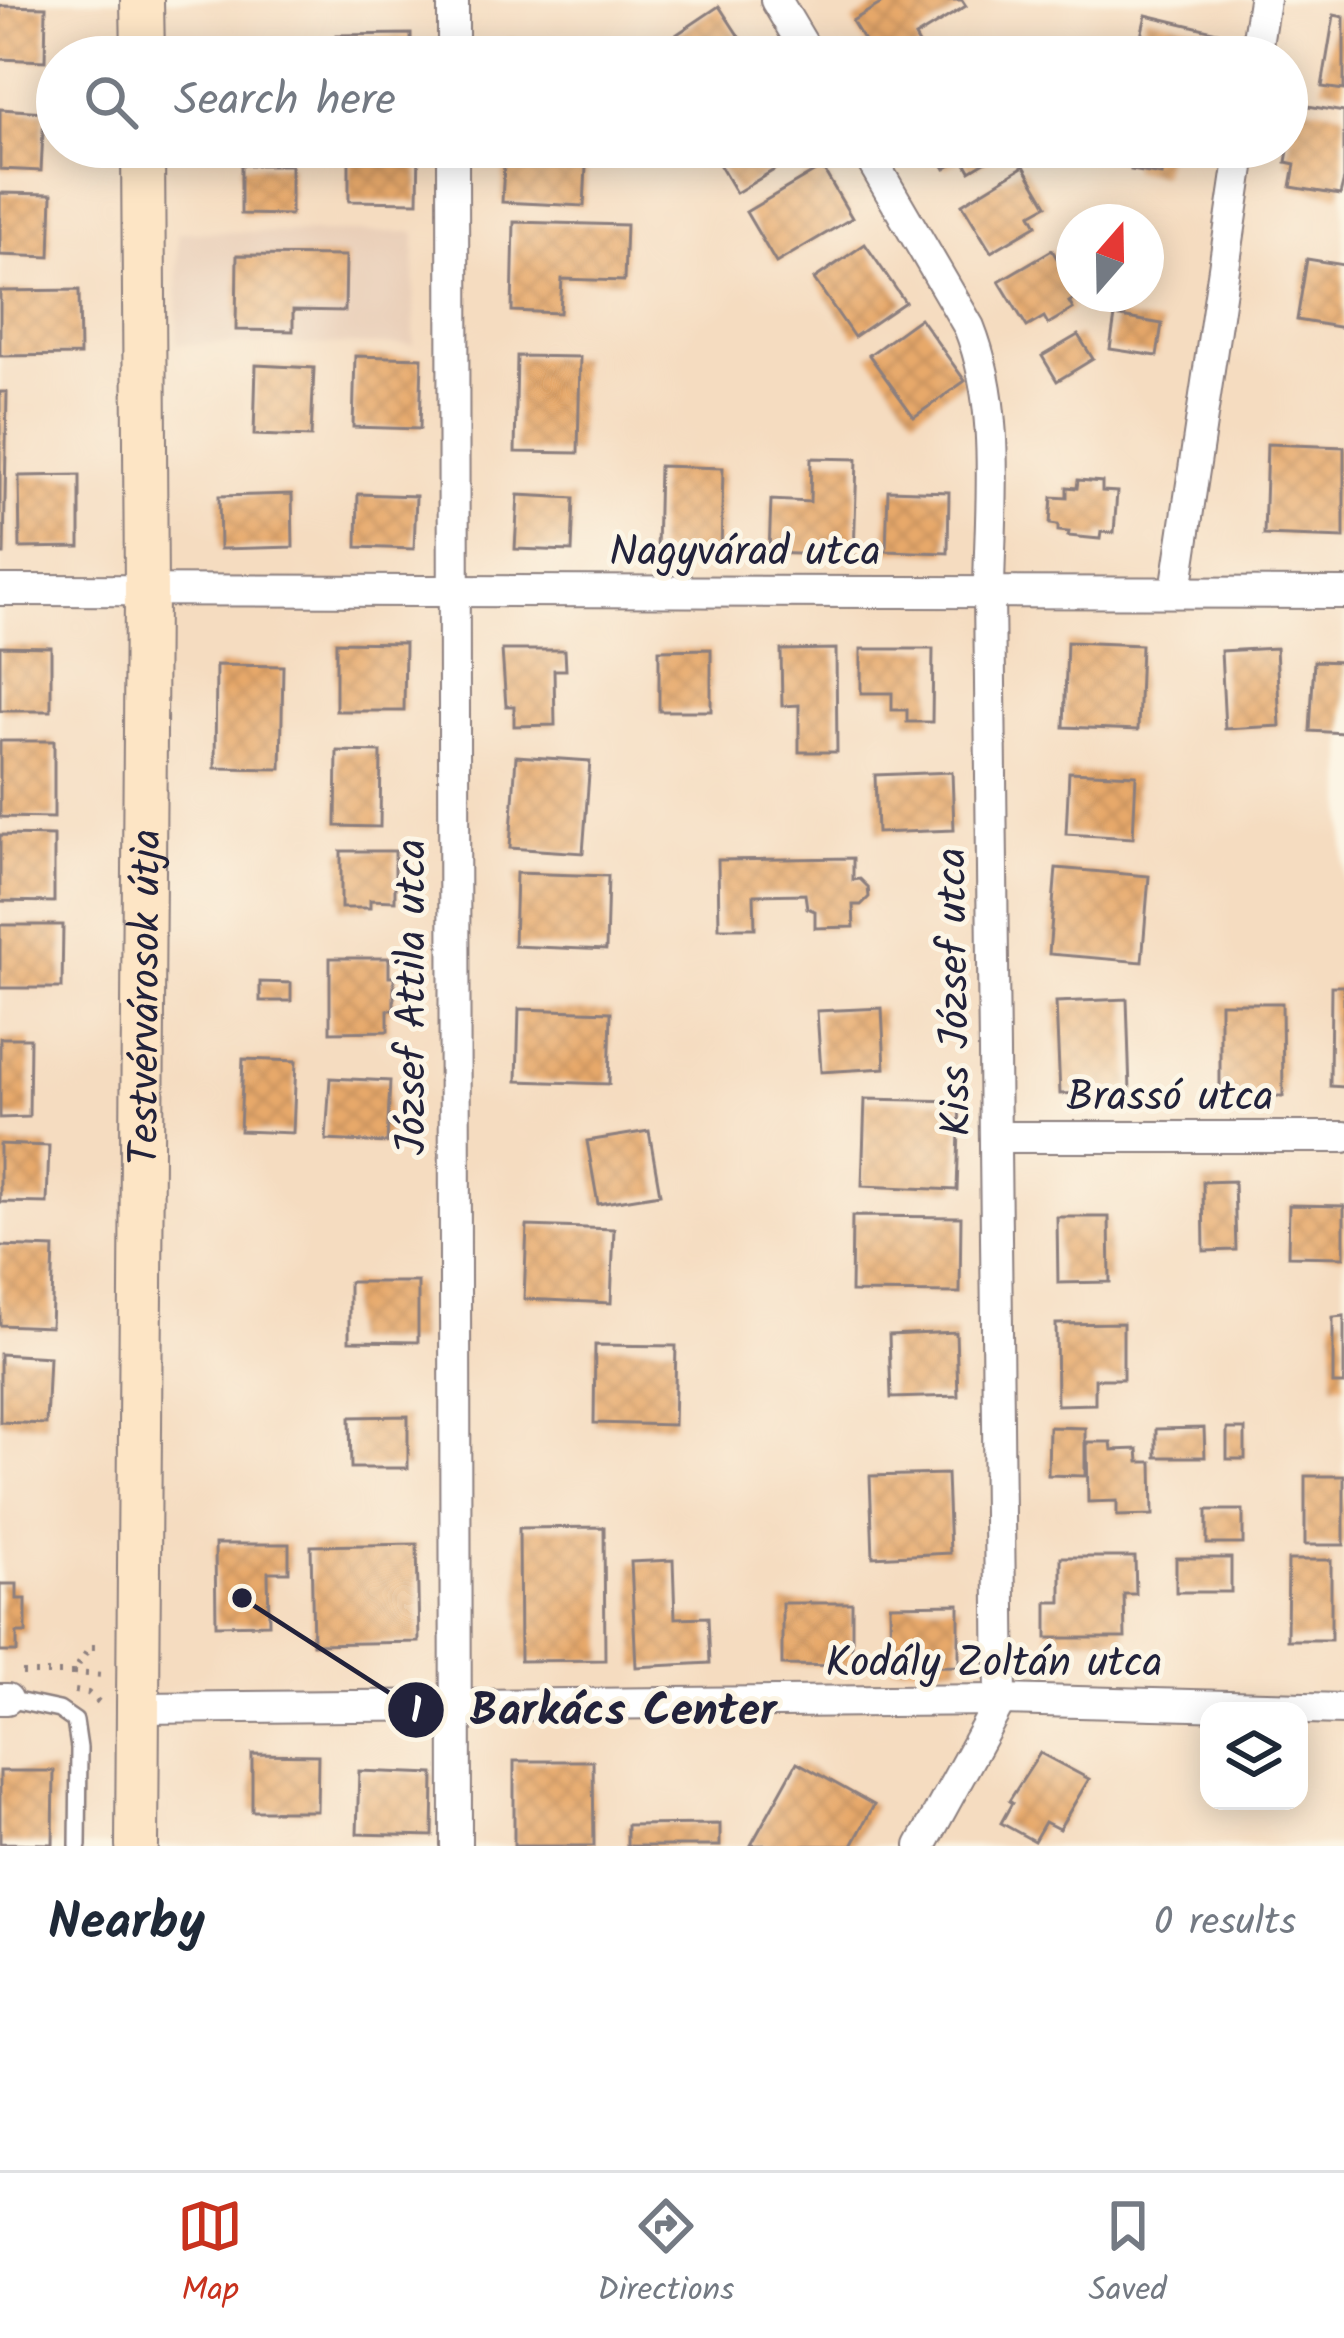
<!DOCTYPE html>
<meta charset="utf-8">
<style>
body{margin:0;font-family:Kalam,sans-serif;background:#f6f6f7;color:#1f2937}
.controls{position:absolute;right:36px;bottom:36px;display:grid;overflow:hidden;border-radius:24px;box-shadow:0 6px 30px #0003}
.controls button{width:108px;height:108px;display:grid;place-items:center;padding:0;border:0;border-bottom:3px solid #e0e1e3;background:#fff;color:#1f2937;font:60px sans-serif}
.compass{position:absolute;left:1056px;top:204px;width:108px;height:108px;border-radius:50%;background:#fff;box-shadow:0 6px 30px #0003;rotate:20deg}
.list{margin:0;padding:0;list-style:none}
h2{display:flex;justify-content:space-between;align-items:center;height:156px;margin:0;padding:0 48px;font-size:51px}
h2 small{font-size:39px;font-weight:400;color:#747a83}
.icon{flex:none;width:66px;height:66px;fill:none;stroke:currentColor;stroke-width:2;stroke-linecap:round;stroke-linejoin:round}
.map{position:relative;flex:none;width:1344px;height:1846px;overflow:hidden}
.search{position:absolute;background:#fff;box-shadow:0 6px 30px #0003;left:36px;right:36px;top:36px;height:132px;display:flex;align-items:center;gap:30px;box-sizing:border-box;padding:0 42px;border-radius:66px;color:#747a83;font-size:45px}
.sheet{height:324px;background:#fff}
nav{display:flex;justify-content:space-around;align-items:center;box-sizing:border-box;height:168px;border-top:3px solid #e0e1e3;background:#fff;font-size:33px;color:#747a83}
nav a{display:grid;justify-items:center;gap:6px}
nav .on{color:#c8321e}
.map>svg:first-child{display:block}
.built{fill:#e9ceb7}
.building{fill:url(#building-cross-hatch)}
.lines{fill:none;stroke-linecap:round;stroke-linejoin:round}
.lane-casing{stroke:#8c7f7e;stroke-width:20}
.street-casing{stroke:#8c7f7e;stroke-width:34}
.secondary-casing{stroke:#8c7f7e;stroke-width:46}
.path{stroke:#8c7f7e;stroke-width:6;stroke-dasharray:3 9;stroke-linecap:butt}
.lane{stroke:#fff;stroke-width:15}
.street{stroke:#fff;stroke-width:30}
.secondary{stroke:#fde5c5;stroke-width:42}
.labels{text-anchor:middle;stroke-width:10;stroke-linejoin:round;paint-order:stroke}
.street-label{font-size:42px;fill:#22223b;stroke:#fcf5e5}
.leader{fill:none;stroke:#22223b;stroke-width:4.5}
.callout-dot{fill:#22223b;stroke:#fcf5e5;stroke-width:4.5}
.mark-label{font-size:36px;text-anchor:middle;font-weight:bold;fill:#fff}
.callout-label{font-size:45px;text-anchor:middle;font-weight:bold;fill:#22223b;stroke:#fcf5e5;stroke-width:10;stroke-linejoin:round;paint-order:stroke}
</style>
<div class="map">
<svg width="1344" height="1846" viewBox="0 0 1344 1846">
<defs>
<pattern id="building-cross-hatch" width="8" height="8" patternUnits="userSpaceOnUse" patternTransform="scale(3)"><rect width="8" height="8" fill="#e7a96b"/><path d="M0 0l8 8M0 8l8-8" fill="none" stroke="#c6915e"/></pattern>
</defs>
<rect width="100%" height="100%" fill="#fcf5e5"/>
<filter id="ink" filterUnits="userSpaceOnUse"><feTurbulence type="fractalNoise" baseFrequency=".00833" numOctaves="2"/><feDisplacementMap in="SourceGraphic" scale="24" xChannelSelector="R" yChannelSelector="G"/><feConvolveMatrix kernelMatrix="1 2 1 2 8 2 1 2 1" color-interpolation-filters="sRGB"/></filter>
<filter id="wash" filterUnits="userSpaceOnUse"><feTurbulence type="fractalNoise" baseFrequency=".004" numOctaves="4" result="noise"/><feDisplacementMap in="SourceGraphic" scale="48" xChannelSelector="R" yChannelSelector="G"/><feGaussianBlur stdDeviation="2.7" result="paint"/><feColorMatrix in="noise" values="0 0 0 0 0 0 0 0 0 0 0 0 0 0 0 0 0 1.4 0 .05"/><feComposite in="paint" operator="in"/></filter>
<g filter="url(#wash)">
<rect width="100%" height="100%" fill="#f5dcc0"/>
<path class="built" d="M178,232H415L414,345L177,344Z"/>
<g id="blocks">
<g class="building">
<path d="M887,0H962L966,6L915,37L921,48L906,57H874L852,21Z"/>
<path d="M0,6L46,7L45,61L0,59Z"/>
<path d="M719,6L751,55L656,57L652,51Z"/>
<path d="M1146,15L1230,35L1224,57H1136Z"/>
<path d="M1334,15L1344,17V90L1322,87Z"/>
<path d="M411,34V57H336V35Z"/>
<rect x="505" y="39" width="94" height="18"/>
<path d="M251,50L324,51V57H251Z"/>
<path d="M1296,104L1344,112V179L1340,195L1291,187L1295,164L1286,162Z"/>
<path d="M0,109L44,112L41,171L0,169Z"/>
<path d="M349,147H419L418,202L349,201Z"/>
<path d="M505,147H587L584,206L502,202Z"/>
<path d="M709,147H805L807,150L736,193Z"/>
<path d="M932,147H990L995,156L970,171L963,158L945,169Z"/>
<path d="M1110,147H1167L1162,175L1131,170L1132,162L1108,158Z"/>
<path d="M241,165H291V215L241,214Z"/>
<path d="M1024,166L1047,205L1031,214L1037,225L991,252L962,204Z"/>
<path d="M822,167L852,218L776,263L746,212Z"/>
<path d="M0,193L52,194L50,257L0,255Z"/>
<path d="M514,222L626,225L624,281L562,279L560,313L512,311Z"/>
<path d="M865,244L905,302L854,337L814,279Z"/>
<path d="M1052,250L1074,287V294H1082L1069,302L1073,309L1048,324L1044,317L1027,327L999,281Z"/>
<path d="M237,255L346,256L345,311L293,310V331L236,330Z"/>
<path d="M1307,259L1344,265V328L1297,320Z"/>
<path d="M79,290L80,355L0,356V291Z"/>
<path d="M1115,316L1162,324L1157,356L1110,349Z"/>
<path d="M920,318L965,381L914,417L869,355Z"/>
<path d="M1078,335L1093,359L1057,381L1042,356Z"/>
<path d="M355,356L422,358L420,429L353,427Z"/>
<path d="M517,356L580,357L578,453L515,452Z"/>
<path d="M256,365L314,368L311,437L254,435Z"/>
<path d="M0,392H7L4,554H0Z"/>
<path d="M1267,444L1344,447V538L1264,535Z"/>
<path d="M811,458L857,459L854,556L769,553L771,500L810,502Z"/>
<path d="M659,466L723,468L721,553L657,552Z"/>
<path d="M80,475V547L20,548L19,476Z"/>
<path d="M1078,480L1102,482V491L1117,492L1114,533L1101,532L1100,539L1068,536L1069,532L1058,531V525L1050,524L1052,497L1067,498V487L1077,488Z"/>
<path d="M888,490L949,492L948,553L886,551Z"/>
<path d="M292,494L293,547L220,549L219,496Z"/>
<path d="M358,494L416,496L414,549L357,547Z"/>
<path d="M518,495L574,498L572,551L515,549Z"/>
<path d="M336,642L405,643L404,711H336Z"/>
<path d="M1067,642L1141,645L1138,730L1064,727Z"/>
<path d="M0,646L51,647V711H0Z"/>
<path d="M1276,648L1280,726L1225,729L1221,651Z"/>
<path d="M711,649V711H659V650Z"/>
<path d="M836,649L837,752H799V705L782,706L781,650Z"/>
<path d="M861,649H933L932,722H907V710H892V693H861Z"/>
<path d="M502,650H565L566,670H554L555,725L514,726V706H506Z"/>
<path d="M1314,661L1344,662V733L1310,731Z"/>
<path d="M216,665L283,666L281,769L215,768Z"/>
<path d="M0,741H54V818L0,817Z"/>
<path d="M337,751L381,752L380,827L336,826Z"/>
<path d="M516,756L590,761L583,853L510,848Z"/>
<path d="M952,772L954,830L877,833L875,775Z"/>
<path d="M1069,772L1136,775L1133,838L1066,834Z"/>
<path d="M0,835L54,836V902L0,901Z"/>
<path d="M341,851H395V901L370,900V908H341Z"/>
<path d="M853,858V880L860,879L868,887L869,897L861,905H853L854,927L815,928V911L807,908L805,894L754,895L755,928H719L718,860Z"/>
<path d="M1056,868L1149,876L1142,962L1049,954Z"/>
<path d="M516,873L608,876L606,950L514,946Z"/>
<path d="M0,925H63L62,988H0Z"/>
<path d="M330,958H389V977H394V1010H388V1031L330,1032Z"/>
<path d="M260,982L291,983V1001H260Z"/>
<path d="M1331,986H1344V1087L1330,1086Z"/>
<path d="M1127,999L1130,1091L1060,1094L1056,1002Z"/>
<path d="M1220,1003H1282L1283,1096H1220Z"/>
<path d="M882,1008L885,1068L821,1072L817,1011Z"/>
<path d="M519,1009L611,1012L609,1084L517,1081Z"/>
<path d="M0,1038H30L29,1117L0,1118Z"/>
<path d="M243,1059L296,1061L293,1133L240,1131Z"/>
<path d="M330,1078L390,1081L387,1143L326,1140Z"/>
<path d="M865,1099L960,1101L957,1190L862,1186Z"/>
<path d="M649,1131L660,1194L598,1204L587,1141Z"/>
<path d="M0,1144L49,1146L47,1203L0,1202Z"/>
<path d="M1234,1181L1236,1250L1204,1251L1203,1182Z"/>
<path d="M1289,1205L1344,1206V1257L1288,1256Z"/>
<path d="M852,1216L961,1217L960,1293L851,1292Z"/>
<path d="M1057,1217H1109L1110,1282L1058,1283Z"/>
<path d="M527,1226L614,1229L611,1303L524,1299Z"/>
<path d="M0,1246L54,1248L51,1327L0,1325Z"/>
<path d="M349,1282H418V1342L349,1341Z"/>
<path d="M1344,1316V1384H1333V1317Z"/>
<path d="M1123,1323V1379H1095V1404L1057,1405L1056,1324Z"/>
<path d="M956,1332L958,1396L891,1398L889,1335Z"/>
<path d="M595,1345L676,1346L674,1425L594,1423Z"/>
<path d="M0,1354L49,1357L46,1424L0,1422Z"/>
<path d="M408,1416V1468H351L350,1417Z"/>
<path d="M1049,1427L1085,1428V1476L1048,1475Z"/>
<path d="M1204,1428L1205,1457H1156V1429Z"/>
<rect x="1227" y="1429" width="18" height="30"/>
<path d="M1087,1442H1111L1112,1450L1138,1449L1139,1462H1152L1153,1515L1117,1516V1501L1088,1502Z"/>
<path d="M947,1474L950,1553L873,1557L870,1476Z"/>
<rect x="1305" y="1476" width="39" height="69"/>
<rect x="1207" y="1510" width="36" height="34"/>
<path d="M604,1527L605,1660L520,1661L519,1528Z"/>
<path d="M215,1544H289V1572H268L269,1624L216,1625Z"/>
<path d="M417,1544L419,1642L313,1644L311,1546Z"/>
<path d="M1061,1557H1135L1136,1594H1124L1125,1638H1047V1602H1061Z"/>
<rect x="1176" y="1558" width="55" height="34"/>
<path d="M673,1560L675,1618L708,1617L710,1663L636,1667L631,1562Z"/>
<path d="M1288,1560H1331V1640H1287Z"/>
<path d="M0,1584H17V1599H26V1633H17V1652H0Z"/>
<path d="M782,1603H852V1666L782,1665Z"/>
<path d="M959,1604V1666L891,1667L890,1605Z"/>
<path d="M1040,1753L1089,1779L1059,1829L1045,1822L1034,1841L1001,1823L1012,1803L1009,1801Z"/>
<path d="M252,1754L318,1755L317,1811H252Z"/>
<path d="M514,1761H593L594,1846H514Z"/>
<path d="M797,1762L874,1805L852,1846L751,1845Z"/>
<path d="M0,1771H54L53,1844L0,1843Z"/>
<path d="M359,1771L434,1774L433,1836L357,1834Z"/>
<path d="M720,1824V1846H627V1825Z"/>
</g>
</g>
</g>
<g filter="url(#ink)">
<use href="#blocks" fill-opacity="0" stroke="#8c7f7e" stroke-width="3"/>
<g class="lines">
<g class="lane-casing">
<path id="lane" d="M7,1699L59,1710L75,1721L79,1748L78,1846"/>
</g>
<g class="street-casing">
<g id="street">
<path d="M776,0L810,57"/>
<path d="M453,57V0"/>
<path d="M1255,57L1264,0"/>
<path d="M453,147L456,1846"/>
<path d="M864,147L969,327C1002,410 990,504 989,591L1001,1700L921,1846"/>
<path d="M0,590L1344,593"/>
<path d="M1176,591L1242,147"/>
<path d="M996,1137H1344"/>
<path d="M0,1699H7"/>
<path d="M138,1708L1001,1700L1344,1709"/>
</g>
</g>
<g class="secondary-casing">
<g id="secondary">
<path d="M142,0L143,57"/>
<path id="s1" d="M137,1846L146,592L143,147"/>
</g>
</g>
<g class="path">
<path d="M22,1673H73L90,1647H101"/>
<path d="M73,1673L106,1675"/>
<path d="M75,1691L88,1693L100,1703"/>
</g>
<use href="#lane" class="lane"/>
<use href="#street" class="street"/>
<use href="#secondary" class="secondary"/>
</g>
</g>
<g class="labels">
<g class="street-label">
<text x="745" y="565">Nagyvárad utca</text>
<text transform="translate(952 992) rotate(-91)" y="15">Kiss József utca</text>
<text dy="15" stroke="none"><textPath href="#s1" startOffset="849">Testvérvárosok útja</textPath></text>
<text transform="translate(410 997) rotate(-90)" y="15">József Attila utca</text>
<text x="1170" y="1110">Brassó utca</text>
<text x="994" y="1676">Kodály Zoltán utca</text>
</g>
</g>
<path class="leader" d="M242 1598L416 1710"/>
<g class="callout-dot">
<circle cx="242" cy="1598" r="12"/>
<circle cx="416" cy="1710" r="30"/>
</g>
<g class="mark-label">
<text x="416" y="1722">1</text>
</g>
<g class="callout-label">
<text x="623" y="1725">Barkács Center</text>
</g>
</svg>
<div class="controls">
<button><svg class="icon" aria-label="layers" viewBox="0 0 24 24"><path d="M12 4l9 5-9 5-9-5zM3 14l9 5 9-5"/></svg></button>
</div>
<svg class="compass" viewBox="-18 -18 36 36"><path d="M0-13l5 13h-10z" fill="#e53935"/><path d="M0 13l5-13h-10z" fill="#747a83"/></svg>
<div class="search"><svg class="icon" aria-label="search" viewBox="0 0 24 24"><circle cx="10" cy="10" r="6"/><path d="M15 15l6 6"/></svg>Search here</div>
</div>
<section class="sheet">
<h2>Nearby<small>0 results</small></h2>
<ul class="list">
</ul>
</section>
<nav>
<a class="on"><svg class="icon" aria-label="map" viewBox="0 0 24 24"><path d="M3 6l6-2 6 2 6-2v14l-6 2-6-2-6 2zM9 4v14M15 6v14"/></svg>Map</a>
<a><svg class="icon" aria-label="directions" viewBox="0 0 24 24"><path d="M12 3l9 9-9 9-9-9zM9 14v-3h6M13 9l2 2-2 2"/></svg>Directions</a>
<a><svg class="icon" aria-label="saved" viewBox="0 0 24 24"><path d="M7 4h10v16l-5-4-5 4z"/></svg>Saved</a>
</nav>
